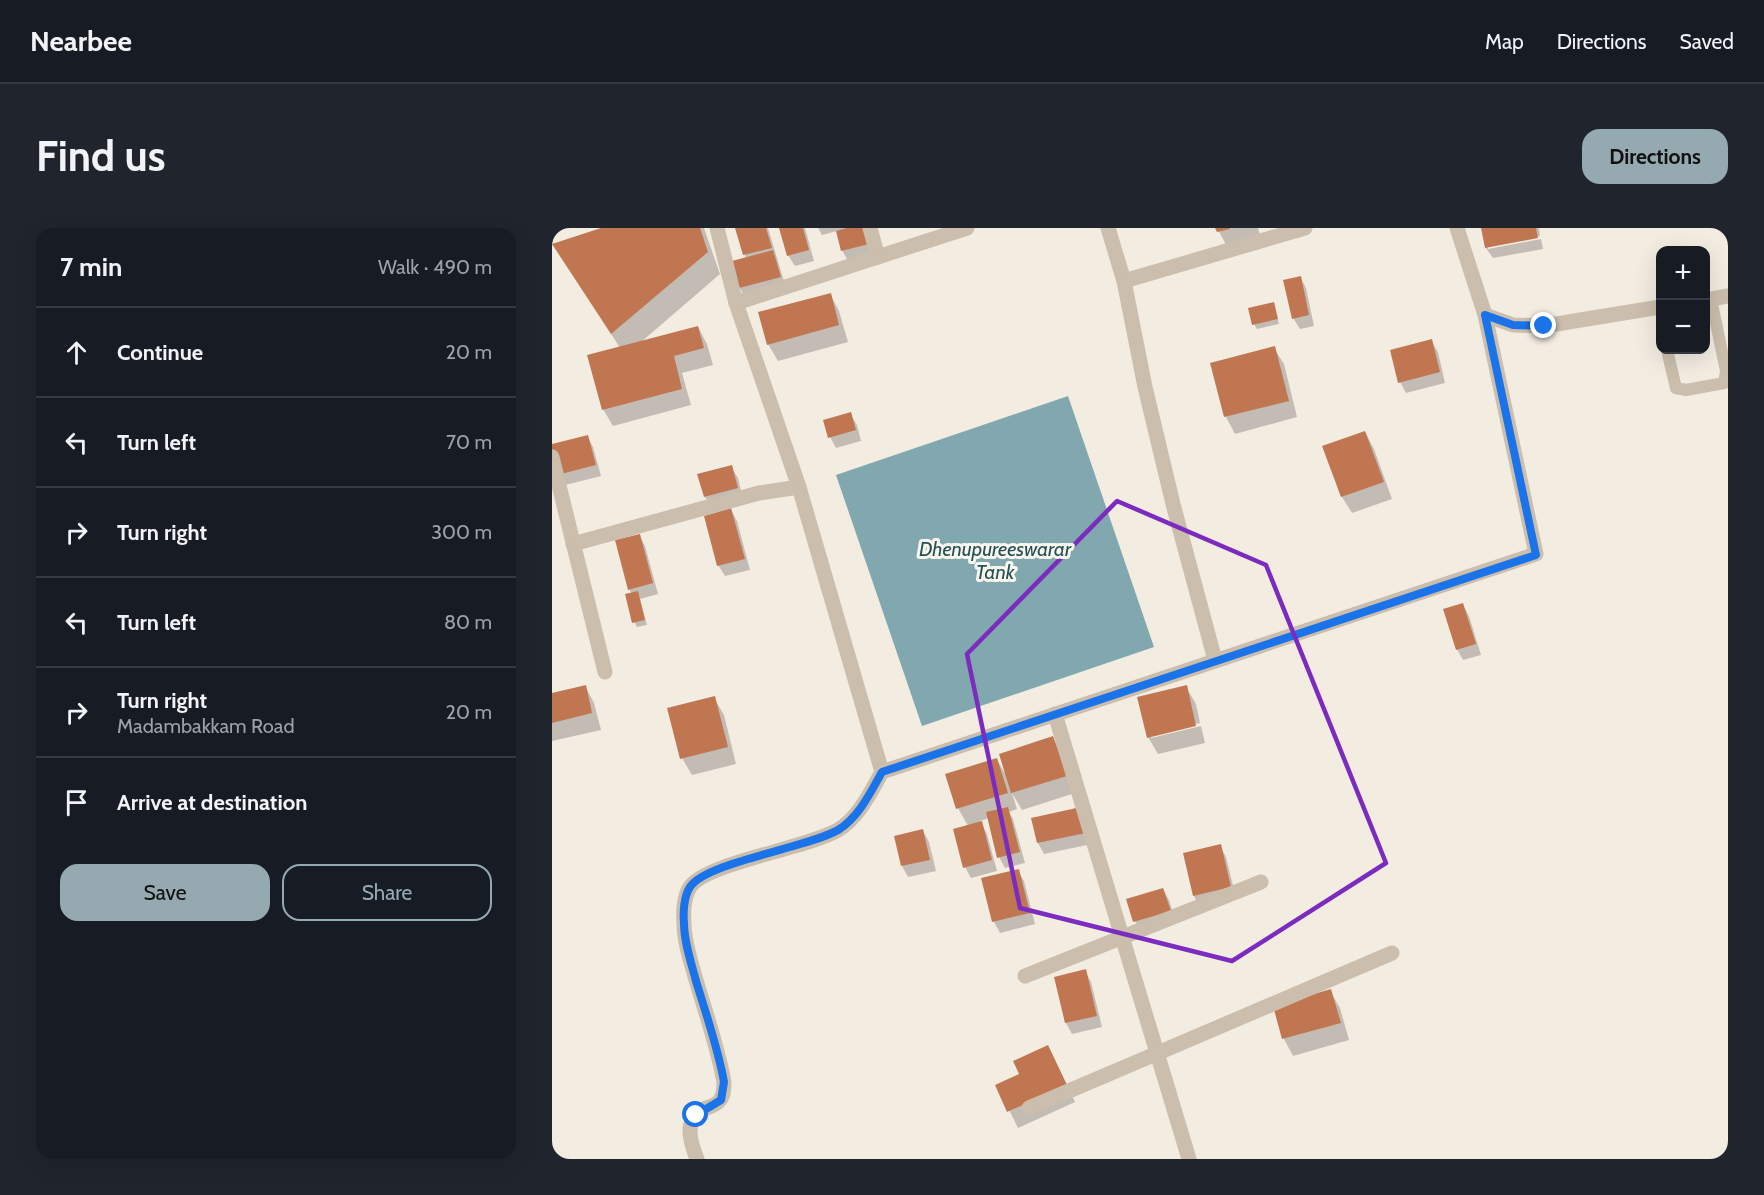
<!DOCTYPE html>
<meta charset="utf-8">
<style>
body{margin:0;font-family:Cabin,sans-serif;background:#20242c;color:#f1f3f6}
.controls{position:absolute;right:18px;top:18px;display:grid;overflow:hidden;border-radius:12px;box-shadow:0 6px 24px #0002}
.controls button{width:54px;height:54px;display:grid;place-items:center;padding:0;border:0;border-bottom:2px solid #363941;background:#171b24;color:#f1f3f6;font:30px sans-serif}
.stop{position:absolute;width:18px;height:18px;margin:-14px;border:4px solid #1a73e8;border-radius:50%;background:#fff}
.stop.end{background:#1a73e8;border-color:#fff;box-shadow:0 2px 6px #0008}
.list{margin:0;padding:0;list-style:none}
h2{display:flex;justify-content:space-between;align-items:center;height:78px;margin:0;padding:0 24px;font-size:26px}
h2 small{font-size:20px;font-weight:400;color:#9ea1a6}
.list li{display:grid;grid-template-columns:39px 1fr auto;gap:18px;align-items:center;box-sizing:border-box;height:90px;padding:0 24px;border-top:2px solid #363941}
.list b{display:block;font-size:22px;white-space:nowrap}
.list p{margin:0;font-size:20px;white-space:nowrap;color:#9ea1a6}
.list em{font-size:20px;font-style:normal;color:#9ea1a6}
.actions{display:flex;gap:12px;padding:18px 24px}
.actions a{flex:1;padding:14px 0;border:2px solid #94aab0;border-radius:18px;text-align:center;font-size:21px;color:#94aab0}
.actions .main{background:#94aab0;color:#111}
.icon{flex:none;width:33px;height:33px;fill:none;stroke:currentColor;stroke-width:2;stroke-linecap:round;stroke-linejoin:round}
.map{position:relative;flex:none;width:1176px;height:931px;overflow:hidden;border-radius:18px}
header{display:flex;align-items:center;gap:36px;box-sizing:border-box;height:84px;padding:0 30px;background:#171b24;border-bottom:2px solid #363941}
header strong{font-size:28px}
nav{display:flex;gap:33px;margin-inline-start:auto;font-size:21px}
.intro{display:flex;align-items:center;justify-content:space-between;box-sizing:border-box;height:144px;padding:0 36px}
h1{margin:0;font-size:42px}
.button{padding:15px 27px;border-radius:18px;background:#94aab0;color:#111;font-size:21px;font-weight:700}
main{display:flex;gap:36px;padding:0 36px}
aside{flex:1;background:#171b24;border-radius:18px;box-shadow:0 6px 24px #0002}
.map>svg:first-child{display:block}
.water{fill:#81a8af}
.shadow{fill:#0003}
.building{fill:#c07751}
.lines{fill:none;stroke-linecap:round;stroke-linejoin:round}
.service{stroke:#cbbead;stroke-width:12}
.minor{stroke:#cbbead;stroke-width:15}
.tertiary{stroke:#cbbead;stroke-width:15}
.route{stroke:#1a73e8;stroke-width:8}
.marked{fill:none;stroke:#7b2cbf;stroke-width:4.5;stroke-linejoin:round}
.labels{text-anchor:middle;stroke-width:6;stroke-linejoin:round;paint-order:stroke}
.water-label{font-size:20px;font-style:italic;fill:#22515a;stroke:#faf6ee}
</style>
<header>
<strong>Nearbee</strong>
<nav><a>Map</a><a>Directions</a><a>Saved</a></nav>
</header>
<div class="intro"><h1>Find us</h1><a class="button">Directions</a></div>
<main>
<aside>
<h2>7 min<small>Walk · 490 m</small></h2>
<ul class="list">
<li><svg class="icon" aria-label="ahead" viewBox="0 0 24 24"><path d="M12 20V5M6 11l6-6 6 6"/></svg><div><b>Continue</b></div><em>20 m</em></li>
<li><svg class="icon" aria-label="left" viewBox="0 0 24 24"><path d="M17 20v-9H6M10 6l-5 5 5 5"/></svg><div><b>Turn left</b></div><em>70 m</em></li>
<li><svg class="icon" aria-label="right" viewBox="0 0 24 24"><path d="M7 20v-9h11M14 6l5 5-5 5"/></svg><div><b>Turn right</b></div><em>300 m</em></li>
<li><svg class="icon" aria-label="left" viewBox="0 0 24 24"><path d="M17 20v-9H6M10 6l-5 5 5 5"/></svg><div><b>Turn left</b></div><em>80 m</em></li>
<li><svg class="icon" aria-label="right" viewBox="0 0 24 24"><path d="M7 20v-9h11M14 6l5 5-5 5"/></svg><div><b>Turn right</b><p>Madambakkam Road</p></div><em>20 m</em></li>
<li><svg class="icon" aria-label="arrive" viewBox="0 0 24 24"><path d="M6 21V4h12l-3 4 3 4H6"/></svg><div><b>Arrive at destination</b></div></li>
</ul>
<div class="actions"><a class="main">Save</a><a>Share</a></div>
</aside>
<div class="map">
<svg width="1176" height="931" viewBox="0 0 1176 931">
<rect width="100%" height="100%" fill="#f3ece1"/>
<path class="water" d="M516,168L602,419L370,498L284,247Z"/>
<g class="shadow">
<path d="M54,0H152L168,46L88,115L146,99L155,116L161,137L130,145L139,177L61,198L51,181L68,120L2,16Z"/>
<path d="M185,0H216L234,60L194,71L188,60L182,34L194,31Z"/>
<path d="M229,0H253L262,33L243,38L236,27Z"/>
<path d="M266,0H313L322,27L296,33L290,22L285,3L270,7Z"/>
<path d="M665,0H706L709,12L676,20Z"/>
<path d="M930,0H987L988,8L936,18V21L989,11L991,21L941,30L934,20Z"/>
<path d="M748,49L754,60L762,98L748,101L741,90Z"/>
<path d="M278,66L287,83L296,114L226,133L216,116Z"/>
<path d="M721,75L727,96L705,101L702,96Z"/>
<path d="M879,113L886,124L893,155L854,165L848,154Z"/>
<path d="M722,120L732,136L745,189L683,206L674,189L660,136Z"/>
<path d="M298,186L305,197L309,213L284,220L278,209Z"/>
<path d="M813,204L822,221L840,271L800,285L790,269L772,219Z"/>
<path d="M35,208L41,219L49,248L13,257L0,217Z"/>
<path d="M179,239L186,250L191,271L159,279L153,269Z"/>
<path d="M179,282L185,293L198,342L173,348L166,337Z"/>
<path d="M87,307L93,318L106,366L88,371L95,397L85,399L82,394L80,366L77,361Z"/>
<path d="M911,377L917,388L929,427L911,432L905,421Z"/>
<path d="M33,458L42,475L49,502L0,513V466Z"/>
<path d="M634,459L644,476L648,495L599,507V510L649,498L653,515L606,526L596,509Z"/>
<path d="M162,470L172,487L184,536L140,547L130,530Z"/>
<path d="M501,510L510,526L523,565L470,582L460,565L465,581L457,584L461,591L473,635L453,640L447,629L437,590L428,593L435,606L445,643L419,650L413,639L416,598L406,580L445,532L454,547Z"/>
<path d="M528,581L540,616L492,626L486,615Z"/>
<path d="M371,603L377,614L384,643L356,649L350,638Z"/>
<path d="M668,618L674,629L684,670L648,679L642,668Z"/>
<path d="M466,643L472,653L483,696L448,705L442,694L431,652Z"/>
<path d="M611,661L617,672L624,694L589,704L583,693Z"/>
<path d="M533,743L539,754L550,799L520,806L514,795L504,750Z"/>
<path d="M778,763L788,780L797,812L741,828L732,811L723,779Z"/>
<path d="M496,819L523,874L466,900L445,857L469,846Z"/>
</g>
<g class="building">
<path d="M49,0H148L156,24L59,106L0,16Z"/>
<path d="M183,0H214L220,20L191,27Z"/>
<path d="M227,0H251L257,22L235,28Z"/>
<path d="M295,0H313L317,16L289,23L284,3Z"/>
<path d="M663,0H678V1L665,4Z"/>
<path d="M929,0H984L986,10L933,20Z"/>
<path d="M221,22L229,49L187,60L180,33Z"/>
<path d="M749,48L757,87L740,91L731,52Z"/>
<path d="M279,65L287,97L215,117L206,84Z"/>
<path d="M722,74L726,91L700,97L696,80Z"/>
<path d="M146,98L152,120L122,128L130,161L50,182L35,127Z"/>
<path d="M880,111L888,144L846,155L838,122Z"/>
<path d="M723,118L737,173L672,189L658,135Z"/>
<path d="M299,184L304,202L276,210L271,192Z"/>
<path d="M813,203L832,254L789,269L770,218Z"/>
<path d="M36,207L44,237L5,247L0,226V216Z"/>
<path d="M180,237L186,260L152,269L145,246Z"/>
<path d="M179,280L193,331L165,338L152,288Z"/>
<path d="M88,306L101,355L76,362L63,312Z"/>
<path d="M86,363L93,392L80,395L73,366Z"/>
<path d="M911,375L924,416L904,422L891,381Z"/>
<path d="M34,457L40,485L0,495V465Z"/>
<path d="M635,457L644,498L595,510L585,469Z"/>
<path d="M163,468L176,519L128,531L115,480Z"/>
<path d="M501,508L515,548L459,565L447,526Z"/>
<path d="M445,530L456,565L404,581L393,546Z"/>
<path d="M456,579L468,624L445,630L434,584Z"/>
<path d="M529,579L534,605L485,615L479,590Z"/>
<path d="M430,593L440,632L411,640L401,601Z"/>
<path d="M371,601L378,632L349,638L342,608Z"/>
<path d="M669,616L679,659L641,668L631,625Z"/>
<path d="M467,641L478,685L440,694L429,650Z"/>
<path d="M611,660L619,683L581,694L574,671Z"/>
<path d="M534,741L545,788L513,795L502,749Z"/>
<path d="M779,761L789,795L730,811L721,778Z"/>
<path d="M496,817L515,857L455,884L443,857L467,846L461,833Z"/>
</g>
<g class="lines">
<path class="service" d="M1115,122L1124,160L1134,162L1172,155L1174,143L1159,71"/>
<g class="minor">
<path d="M165,0L184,75L247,259L330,544"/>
<path d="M318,0L326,29"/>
<path d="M556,0L572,53L593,159L621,276L663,432"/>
<path d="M572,53L753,0"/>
<path d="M184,75L415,0"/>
<path d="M0,229L53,444"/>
<path d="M21,316L207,265L247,259"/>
<path d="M503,486L637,931"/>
<path d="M473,748L709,654"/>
<path d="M477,880L840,725"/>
<path d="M145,931C138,913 131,892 152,881C157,879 165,877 168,872C172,867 172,860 172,854C166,820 154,786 144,752C139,734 132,714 132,695C131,684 132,668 138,659C154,635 255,620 286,602C307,589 318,565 330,544L984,326L933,87"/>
</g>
<g class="tertiary">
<path d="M905,0L933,87L961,97L992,98L1108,79"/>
<path d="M1154,72L1176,68"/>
</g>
</g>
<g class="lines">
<path class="route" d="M144,887L169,872L172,854C166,820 154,786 144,753C139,734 132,714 132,695C131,684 132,668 138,659C154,634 255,620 286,602C307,589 318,565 330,544L984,327L933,87L961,97L992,98"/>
</g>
<path class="marked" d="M565,273L714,337L834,635L680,733L468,680L415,426Z"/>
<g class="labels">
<g class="water-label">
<text x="443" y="328">Dhenupureeswarar<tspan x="443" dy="23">Tank</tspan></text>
</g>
</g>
</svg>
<div class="controls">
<button>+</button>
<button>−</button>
</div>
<div class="stop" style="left:144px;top:887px"></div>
<div class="stop end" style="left:992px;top:98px"></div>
</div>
</main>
